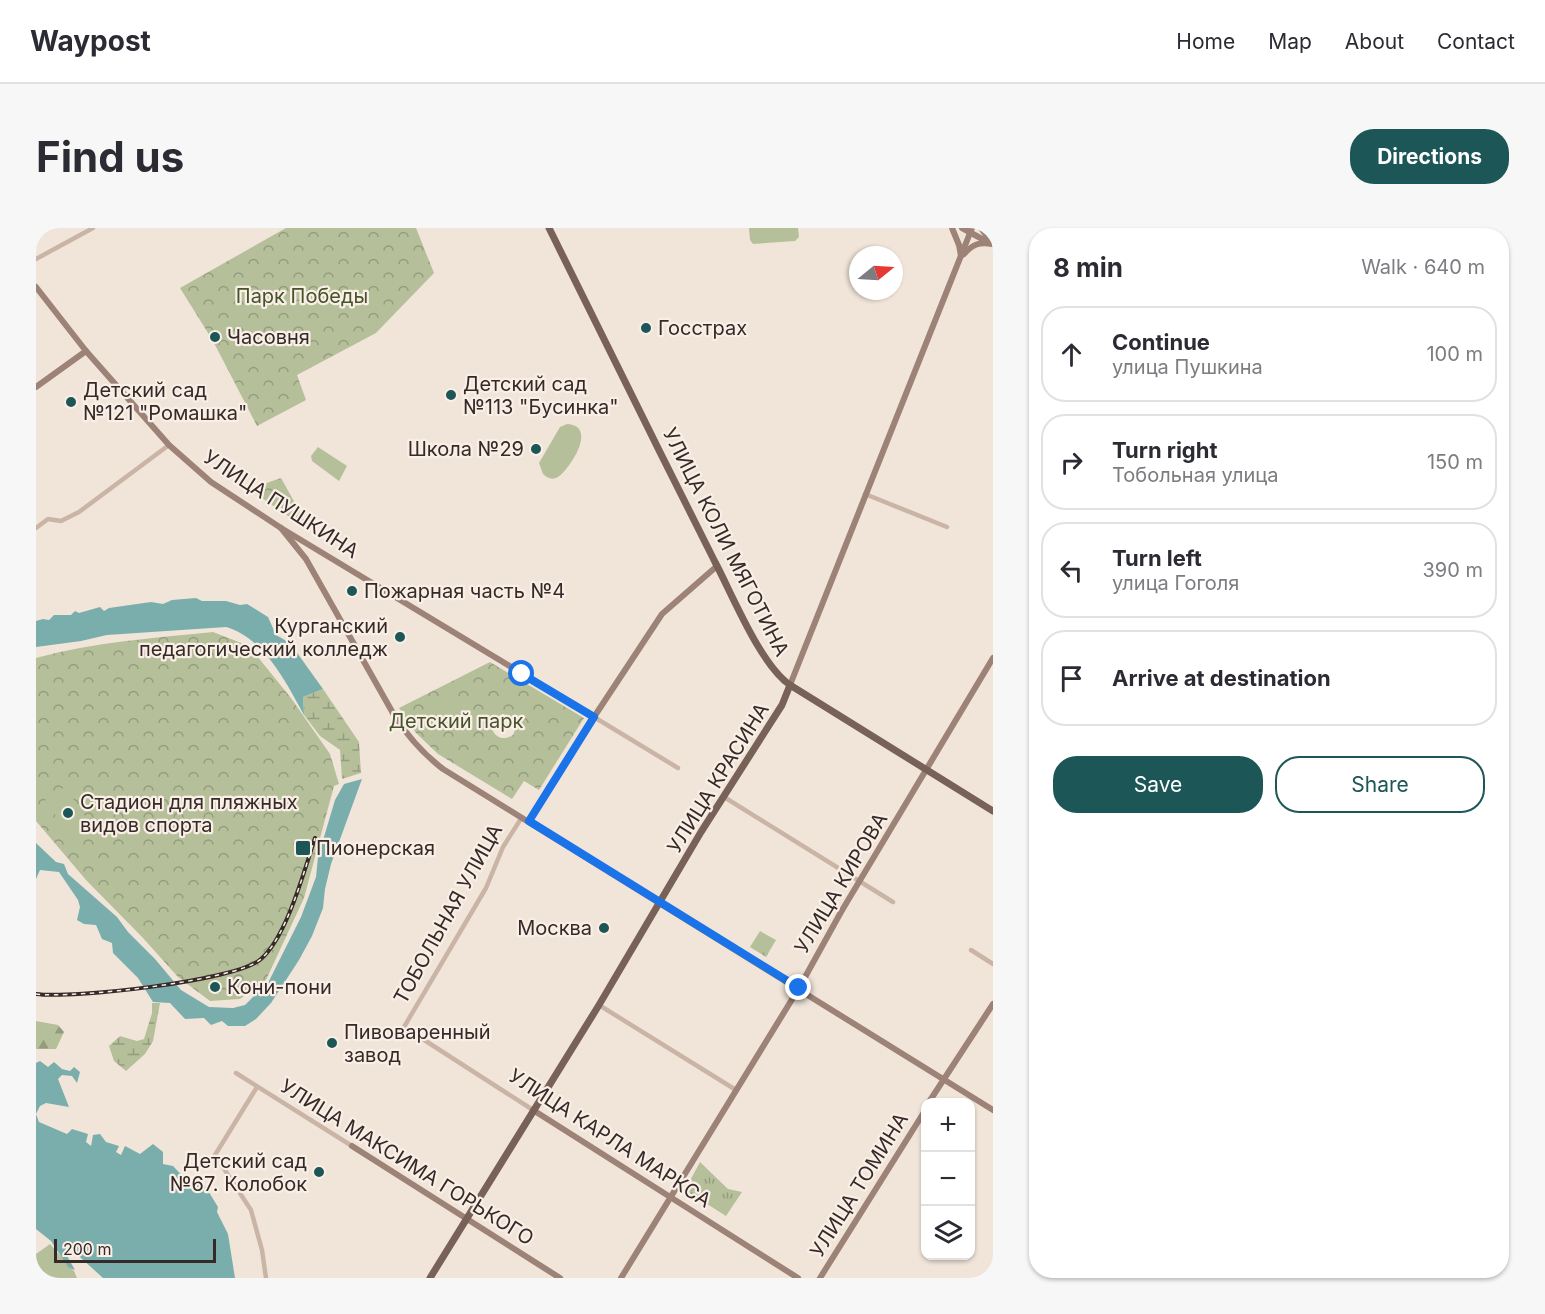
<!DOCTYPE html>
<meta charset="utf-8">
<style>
body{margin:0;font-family:Inter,sans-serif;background:#f7f7f7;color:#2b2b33}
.controls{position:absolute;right:18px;bottom:18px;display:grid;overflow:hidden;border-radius:12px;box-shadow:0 2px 4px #0004}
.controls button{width:54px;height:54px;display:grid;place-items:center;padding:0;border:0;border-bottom:2px solid #e1e1e2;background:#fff;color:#2b2b33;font:30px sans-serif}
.compass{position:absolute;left:813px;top:18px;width:54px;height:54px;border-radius:50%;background:#fff;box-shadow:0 2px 4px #0004;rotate:72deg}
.scale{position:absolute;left:18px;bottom:15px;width:162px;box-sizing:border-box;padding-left:6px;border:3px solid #352a27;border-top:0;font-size:16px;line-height:21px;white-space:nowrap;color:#352a27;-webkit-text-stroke:4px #f9efe6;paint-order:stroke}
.stop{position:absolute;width:18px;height:18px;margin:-14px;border:4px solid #1a73e8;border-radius:50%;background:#fff}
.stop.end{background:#1a73e8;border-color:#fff;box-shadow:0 2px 6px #0008}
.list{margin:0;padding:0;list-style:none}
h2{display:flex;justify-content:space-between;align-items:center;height:78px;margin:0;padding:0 24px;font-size:26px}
h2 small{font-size:20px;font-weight:400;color:#7c7c81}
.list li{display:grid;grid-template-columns:39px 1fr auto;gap:18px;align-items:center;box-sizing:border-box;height:96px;margin:0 12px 12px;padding:0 12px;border:2px solid #e1e1e2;border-radius:24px}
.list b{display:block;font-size:22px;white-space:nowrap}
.list p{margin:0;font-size:20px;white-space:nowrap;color:#7c7c81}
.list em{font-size:20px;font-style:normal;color:#7c7c81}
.actions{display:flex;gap:12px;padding:18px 24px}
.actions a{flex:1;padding:14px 0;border:2px solid #1c5656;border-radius:24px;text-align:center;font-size:21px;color:#1c5656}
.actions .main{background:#1c5656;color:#fff}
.icon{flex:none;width:33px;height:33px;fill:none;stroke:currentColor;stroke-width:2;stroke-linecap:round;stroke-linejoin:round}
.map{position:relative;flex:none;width:957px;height:1050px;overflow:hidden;border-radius:24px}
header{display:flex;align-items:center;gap:36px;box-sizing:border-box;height:84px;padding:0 30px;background:#fff;border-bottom:2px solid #e1e1e2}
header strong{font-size:28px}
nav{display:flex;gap:33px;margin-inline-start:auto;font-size:21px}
.intro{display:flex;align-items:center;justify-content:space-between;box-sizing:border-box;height:144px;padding:0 36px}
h1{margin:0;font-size:42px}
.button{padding:15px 27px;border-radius:24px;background:#1c5656;color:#fff;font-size:21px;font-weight:700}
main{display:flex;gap:36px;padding:0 36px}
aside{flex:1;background:#fff;border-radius:24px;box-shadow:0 2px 4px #0004}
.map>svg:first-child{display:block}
.grass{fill:url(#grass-tufts)}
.forest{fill:url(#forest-firs)}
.wetland{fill:url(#wetland-marsh)}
.park{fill:url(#park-crowns);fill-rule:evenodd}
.garden{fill:#b5c09a}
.water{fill:#79aead}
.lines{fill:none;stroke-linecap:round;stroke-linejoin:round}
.street{stroke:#c9b4a6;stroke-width:4.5}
.secondary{stroke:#9d8377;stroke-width:6}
.primary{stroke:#776158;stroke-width:7}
.rail-casing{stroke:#352a27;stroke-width:4}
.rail{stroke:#f9efe6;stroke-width:1.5;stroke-dasharray:4.5;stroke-linecap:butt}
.route{stroke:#1a73e8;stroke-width:8}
.poi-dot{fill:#1c5656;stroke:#f9efe6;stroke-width:2}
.labels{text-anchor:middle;stroke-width:4.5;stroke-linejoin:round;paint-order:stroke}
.park-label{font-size:20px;fill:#46532b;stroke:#f9efe6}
.poi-label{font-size:20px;fill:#352a27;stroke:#f9efe6;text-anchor:start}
.street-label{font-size:20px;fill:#352a27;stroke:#f9efe6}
</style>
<header>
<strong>Waypost</strong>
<nav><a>Home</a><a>Map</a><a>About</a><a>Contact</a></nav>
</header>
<div class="intro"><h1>Find us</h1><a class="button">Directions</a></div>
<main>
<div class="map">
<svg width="957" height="1050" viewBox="0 0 957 1050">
<defs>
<pattern id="grass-tufts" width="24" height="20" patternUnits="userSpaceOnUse" patternTransform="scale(1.5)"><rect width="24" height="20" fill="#b5c09a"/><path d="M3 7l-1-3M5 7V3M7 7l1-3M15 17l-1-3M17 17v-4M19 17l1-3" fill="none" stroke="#949c7e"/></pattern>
<pattern id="forest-firs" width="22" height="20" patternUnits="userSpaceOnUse" patternTransform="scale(1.5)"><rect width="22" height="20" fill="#b5c09a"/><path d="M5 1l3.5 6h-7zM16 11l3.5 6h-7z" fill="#949c7e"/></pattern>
<pattern id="wetland-marsh" width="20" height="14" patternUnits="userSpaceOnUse" patternTransform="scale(1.5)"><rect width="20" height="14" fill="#b5c09a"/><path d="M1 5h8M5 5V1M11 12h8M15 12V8" fill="none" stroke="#949c7e"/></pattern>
<pattern id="park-crowns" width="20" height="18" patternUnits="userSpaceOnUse" patternTransform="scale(1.5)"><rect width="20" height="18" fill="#b5c09a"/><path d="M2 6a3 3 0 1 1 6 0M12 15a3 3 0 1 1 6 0" fill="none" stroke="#949c7e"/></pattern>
</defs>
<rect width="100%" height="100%" fill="#f1e5d9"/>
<g class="grass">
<path d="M724,703L740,712L730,729L714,719Z"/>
<path d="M664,934L692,961L706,964L690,988L649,962Z"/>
</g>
<path class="forest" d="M0,793L22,797L28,804L20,821H0Z"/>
<g class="wetland">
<path d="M287,461L323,514L325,545L306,551L304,522L284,508L268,487L267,469Z"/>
<path d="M116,775H124L117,813L109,826L90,843L78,833L73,818L84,808L101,813L108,811L116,785Z"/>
</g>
<g class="park">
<path d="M250,0H380L398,45L340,105L261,147L270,172L221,198L177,113L144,60Z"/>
<path d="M245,250L273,300L272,302L213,261Z"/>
<path d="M177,404L213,418L255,470L294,526L303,556L298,558L268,670L230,752L204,771L174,773L142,749L107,710L50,652L0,593V430C58,414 118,410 177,404Z"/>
<path d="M454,434L548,490L503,562L488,553L476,571L402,526L380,505L363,480ZM467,486L476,489L481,497L477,507C467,513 460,510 456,501L459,490Z"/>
</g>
<g class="garden">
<path d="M713,0H762L763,9L759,13L717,16L714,12Z"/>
<path d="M531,196C565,198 529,248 520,250C515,252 510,249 507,246L503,235L524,199Z"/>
<path d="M282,219L311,238L303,253L276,233L275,228Z"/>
<path d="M417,465L427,481L394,500L385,484Z"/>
<path d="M29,559L55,597L35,610L9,572Z"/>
<path d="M14,1016L38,1043L41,1050H0V1026Z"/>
</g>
<g class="water">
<path d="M160,370L166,373H190L204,377L211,376L232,389L240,407L254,415L287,461L267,469L268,487C250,454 228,410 190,399L71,407L45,413L0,419V393L7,391L13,392L18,387H35L39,383L43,385L64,379L68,383L73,380L115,374L127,376L136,372Z"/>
<path d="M326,551L295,636L289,661L287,680L276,708L263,732L235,775L220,791L209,798H192L186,793L175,797L168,790L149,791L134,775L117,774L102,750L77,725L76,715L66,711L60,697L48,696L41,692L44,679L42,672L23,644L4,642L0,651V615L20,634L28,636L32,646L81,689L92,704L119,731L145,762L173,779L197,780L209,777L233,753L265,689L280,649L282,629L299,572L308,556Z"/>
<path d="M4,833L12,839L18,834L26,841L34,843L38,839L44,844L41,855L36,848L26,847L22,851L33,879L10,875L4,878L0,886L3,894L31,906L36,901L52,906L50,914L55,918L57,907L64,906L70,914L83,918L80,924L85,927L89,918L104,926L117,916L127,924V936L137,938L153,955L168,956L182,979L181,984L192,1006L199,1050H67L34,1020L30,1026L39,1042L32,1039L15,1013L0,1001V835Z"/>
</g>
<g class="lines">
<g class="street">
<path d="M0,31L57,0"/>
<path d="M829,266L911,299"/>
<path d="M0,300L12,291L25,293L43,284L133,217"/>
<path d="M558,489L642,540"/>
<path d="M688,569L857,674"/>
<path d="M486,589L467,619L450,660L368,799L497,882"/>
<path d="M935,722L957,736"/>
<path d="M563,777L700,862"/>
<path d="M200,845L316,918"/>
<path d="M221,859L179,927L215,982L226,1022L230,1050"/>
</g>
<g class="secondary">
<path d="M916,0L923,17L925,28"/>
<path d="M926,0L950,13"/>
<path d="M945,0L955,14"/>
<path d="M928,26C937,16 943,14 956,16"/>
<path d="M0,59L50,123L133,217L175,254L245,300L558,489"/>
<path d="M0,159L50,123"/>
<path d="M245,300L270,331L358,487C372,509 386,525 407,541L957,882"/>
<path d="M754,457L936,0"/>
<path d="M493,593L558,489L626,386L681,338"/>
<path d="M893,874L957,776"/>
<path d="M497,882L762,1050"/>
<path d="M316,918L524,1050"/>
<path d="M585,1050L763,760L805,684L957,430"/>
<path d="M784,1050L890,881"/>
</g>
<g class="primary">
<path d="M513,0C568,111 623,223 679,334C697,368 724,436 754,457L957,583"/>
<path d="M394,1050L563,777L665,604L746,477L754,457"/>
</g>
<g class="rail-casing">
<path id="rail" d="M0,766C35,771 201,753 225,731C251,708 268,643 279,610"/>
</g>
<use href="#rail" class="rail"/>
</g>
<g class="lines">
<path class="route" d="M486,446L558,489L493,593L763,760"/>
</g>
<g class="poi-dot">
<circle cx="610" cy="100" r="6"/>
<circle cx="179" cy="109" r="6"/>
<circle cx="415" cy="167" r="6"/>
<circle cx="35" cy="174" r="6"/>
<circle cx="500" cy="221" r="6"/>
<circle cx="316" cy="363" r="6"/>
<circle cx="364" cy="409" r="6"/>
<circle cx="32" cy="585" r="6"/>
<rect x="259" y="612" width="16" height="16" rx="3"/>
<circle cx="568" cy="700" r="6"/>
<circle cx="179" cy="759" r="6"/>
<circle cx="296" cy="815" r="6"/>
<circle cx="283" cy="944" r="6"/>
</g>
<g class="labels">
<g class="park-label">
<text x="266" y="75">Парк Победы</text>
<text x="420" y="500">Детский парк</text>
</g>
<g class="poi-label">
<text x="622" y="107">Госстрах</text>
<text x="191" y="116">Часовня</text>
<text x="427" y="163">Детский сад<tspan x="427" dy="23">№113 "Бусинка"</tspan></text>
<text x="47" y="169">Детский сад<tspan x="47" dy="23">№121 "Ромашка"</tspan></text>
<text x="488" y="228" text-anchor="end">Школа №29</text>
<text x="328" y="370">Пожарная часть №4</text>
<text x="352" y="405" text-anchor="end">Курганский<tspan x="352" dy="23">педагогический колледж</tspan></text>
<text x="44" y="581">Стадион для пляжных<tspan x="44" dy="23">видов спорта</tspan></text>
<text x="280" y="627">Пионерская</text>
<text x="556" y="707" text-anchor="end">Москва</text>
<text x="191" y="766">Кони-пони</text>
<text x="308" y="811">Пивоваренный<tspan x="308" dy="23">завод</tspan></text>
<text x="271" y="940" text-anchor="end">Детский сад<tspan x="271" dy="23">№67. Колобок</tspan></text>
</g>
<g class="street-label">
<text transform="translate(245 276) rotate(33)" y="7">УЛИЦА ПУШКИНА</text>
<text transform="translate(690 314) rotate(63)" y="7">УЛИЦА КОЛИ МЯГОТИНА</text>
<text transform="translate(682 550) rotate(-58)" y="7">УЛИЦА КРАСИНА</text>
<text transform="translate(805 655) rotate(-59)" y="7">УЛИЦА КИРОВА</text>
<text transform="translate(412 686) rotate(-61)" y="7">ТОБОЛЬНАЯ УЛИЦА</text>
<text transform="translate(574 910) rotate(33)" y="7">УЛИЦА КАРЛА МАРКСА</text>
<text transform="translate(371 934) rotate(32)" y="7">УЛИЦА МАКСИМА ГОРЬКОГО</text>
<text transform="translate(823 957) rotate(-58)" y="7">УЛИЦА ТОМИНА</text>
</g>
</g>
</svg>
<div class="controls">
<button>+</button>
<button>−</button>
<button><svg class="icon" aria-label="layers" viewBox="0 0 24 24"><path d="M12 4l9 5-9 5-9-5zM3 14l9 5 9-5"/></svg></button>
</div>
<svg class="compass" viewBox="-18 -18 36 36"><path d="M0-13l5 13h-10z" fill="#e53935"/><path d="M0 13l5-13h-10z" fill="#7c7c81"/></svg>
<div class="scale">200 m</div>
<div class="stop" style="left:486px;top:446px"></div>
<div class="stop end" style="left:763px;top:760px"></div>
</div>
<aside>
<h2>8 min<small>Walk · 640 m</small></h2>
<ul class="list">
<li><svg class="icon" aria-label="ahead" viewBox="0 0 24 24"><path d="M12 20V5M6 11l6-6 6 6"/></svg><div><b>Continue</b><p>улица Пушкина</p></div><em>100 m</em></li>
<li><svg class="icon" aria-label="right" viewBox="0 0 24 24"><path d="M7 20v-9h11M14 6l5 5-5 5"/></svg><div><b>Turn right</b><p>Тобольная улица</p></div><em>150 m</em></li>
<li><svg class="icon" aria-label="left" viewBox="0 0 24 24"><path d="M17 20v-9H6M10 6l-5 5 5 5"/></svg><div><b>Turn left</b><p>улица Гоголя</p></div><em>390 m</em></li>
<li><svg class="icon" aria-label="arrive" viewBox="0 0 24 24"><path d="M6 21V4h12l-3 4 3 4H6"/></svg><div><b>Arrive at destination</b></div></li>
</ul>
<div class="actions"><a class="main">Save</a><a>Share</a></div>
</aside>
</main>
